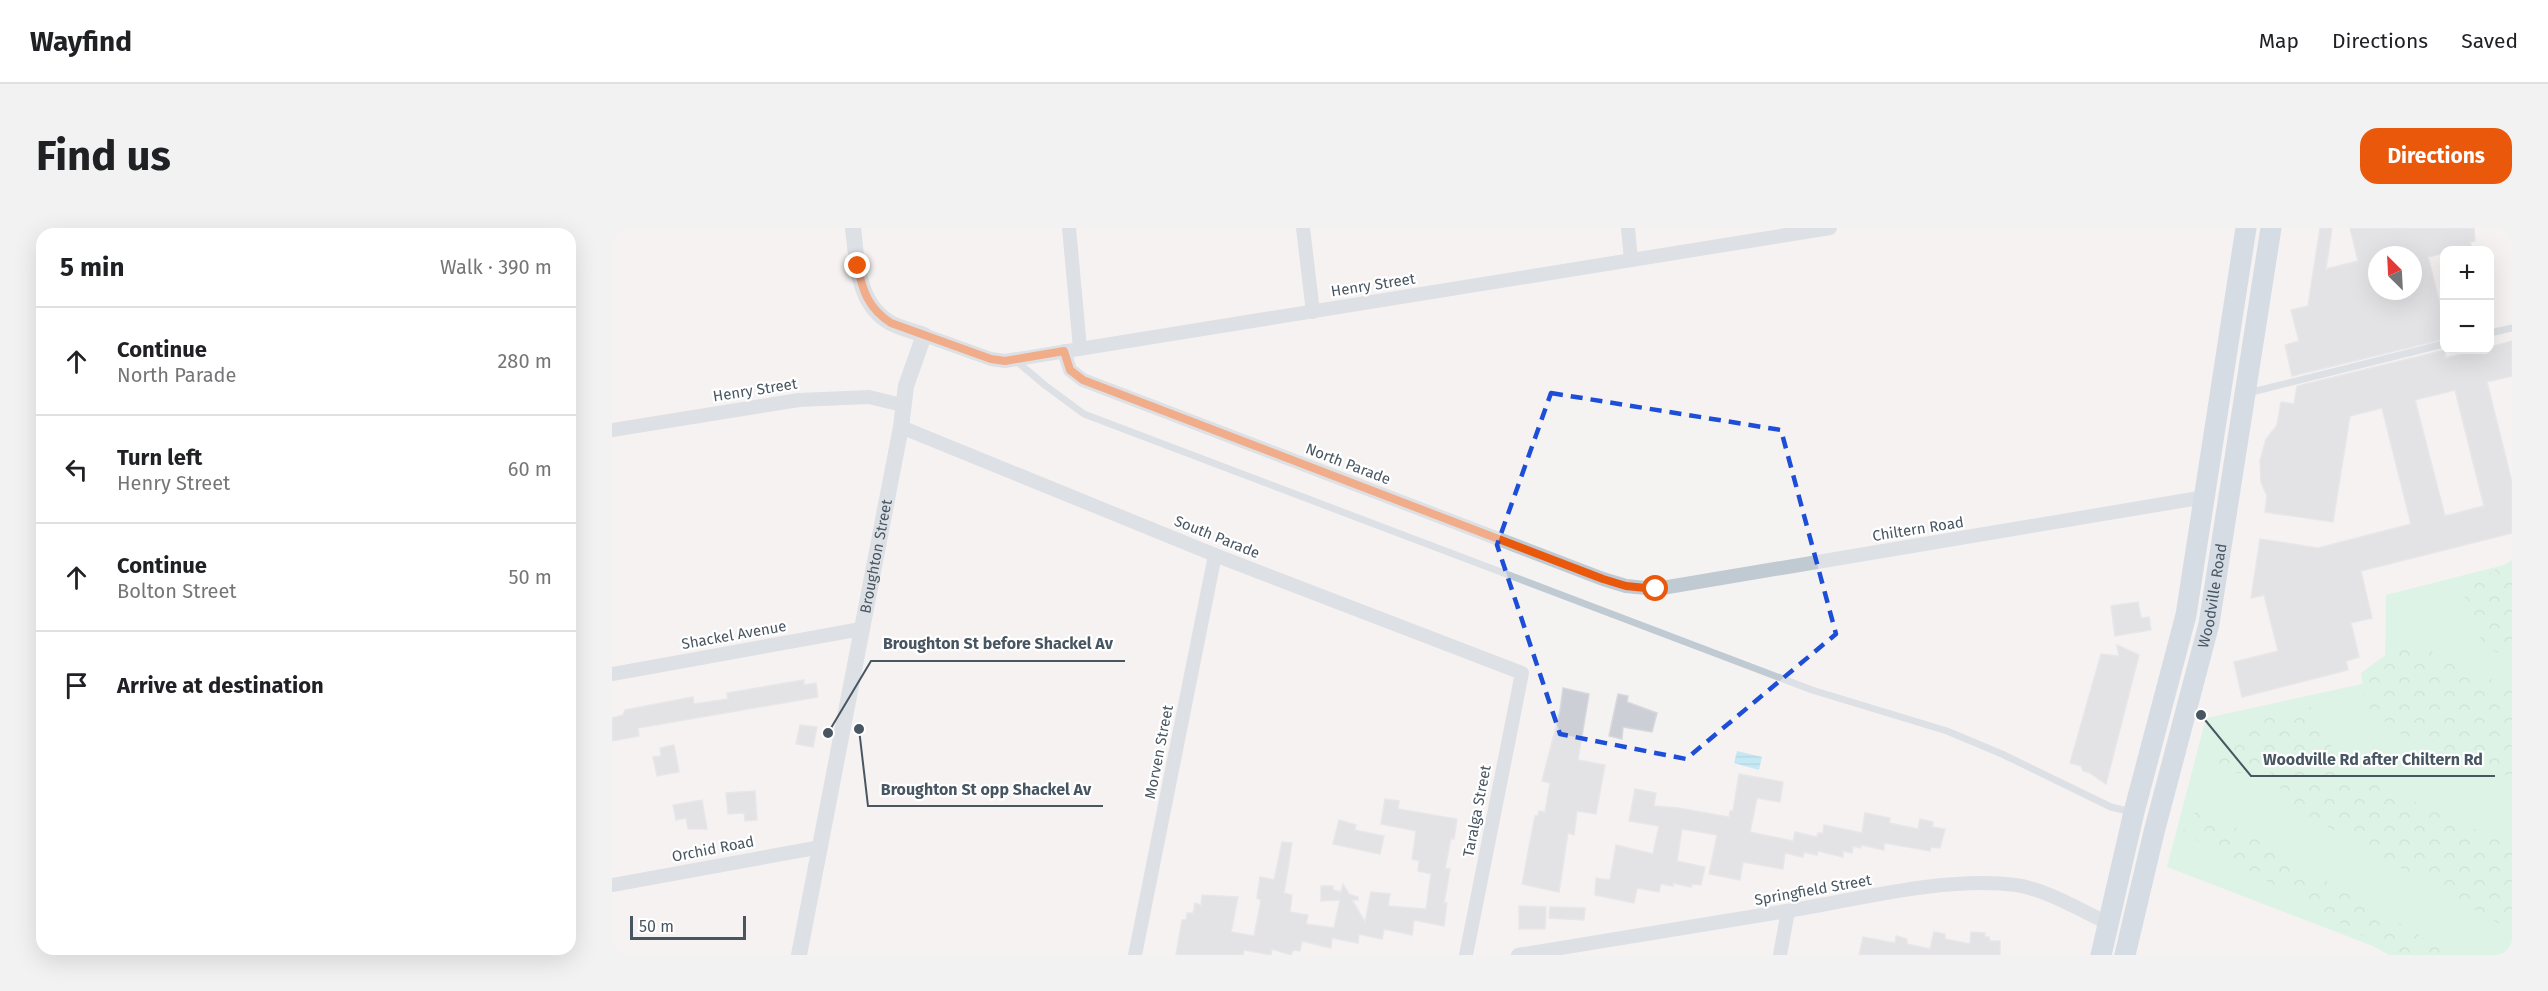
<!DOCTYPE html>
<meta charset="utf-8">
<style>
body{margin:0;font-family:"Fira Sans",sans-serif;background:#f2f2f2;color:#202124}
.controls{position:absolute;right:18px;top:18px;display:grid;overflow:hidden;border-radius:12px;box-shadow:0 6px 24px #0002}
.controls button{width:54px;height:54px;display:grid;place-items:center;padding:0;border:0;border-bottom:2px solid #e0e0e0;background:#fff;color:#202124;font:30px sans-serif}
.compass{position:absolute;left:1756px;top:18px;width:54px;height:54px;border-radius:50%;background:#fff;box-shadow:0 6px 24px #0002;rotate:336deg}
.scale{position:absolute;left:18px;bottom:15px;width:116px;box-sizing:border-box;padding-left:6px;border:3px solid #485662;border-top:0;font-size:16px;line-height:21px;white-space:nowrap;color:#485662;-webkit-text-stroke:4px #fff;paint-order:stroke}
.stop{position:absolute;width:18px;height:18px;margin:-14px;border:4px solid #ea580c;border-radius:50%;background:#fff}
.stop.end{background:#ea580c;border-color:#fff;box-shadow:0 2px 6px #0008}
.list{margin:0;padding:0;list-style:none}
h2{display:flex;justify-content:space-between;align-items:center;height:78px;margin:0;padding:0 24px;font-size:26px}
h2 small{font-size:20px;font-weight:400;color:#757577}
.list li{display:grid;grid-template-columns:39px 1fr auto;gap:18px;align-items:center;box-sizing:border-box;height:108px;padding:0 24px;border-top:2px solid #e0e0e0}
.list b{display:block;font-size:22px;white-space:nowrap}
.list p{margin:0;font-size:20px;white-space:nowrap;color:#757577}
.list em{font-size:20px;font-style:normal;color:#757577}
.icon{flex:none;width:33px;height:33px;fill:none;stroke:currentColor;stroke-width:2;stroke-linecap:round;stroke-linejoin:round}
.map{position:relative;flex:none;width:1900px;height:727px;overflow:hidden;border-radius:18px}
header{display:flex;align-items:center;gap:36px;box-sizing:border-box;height:84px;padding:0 30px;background:#fff;border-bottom:2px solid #e0e0e0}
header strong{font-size:28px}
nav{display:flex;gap:33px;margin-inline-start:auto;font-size:21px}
.intro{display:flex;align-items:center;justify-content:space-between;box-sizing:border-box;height:144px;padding:0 36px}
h1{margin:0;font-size:42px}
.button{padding:15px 27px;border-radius:18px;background:#ea580c;color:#fff;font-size:21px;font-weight:700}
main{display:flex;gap:36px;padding:0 36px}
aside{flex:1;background:#fff;border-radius:18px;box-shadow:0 6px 24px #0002}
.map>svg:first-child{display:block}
.grass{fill:#bff4d4}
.forest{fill:url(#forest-crowns)}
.water{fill:url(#water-rules)}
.building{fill:#cccfd5;stroke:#d6d8de;stroke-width:1.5;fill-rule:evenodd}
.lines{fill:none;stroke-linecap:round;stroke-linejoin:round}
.service{stroke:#bfcad3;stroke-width:7}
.minor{stroke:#bfcad3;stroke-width:14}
.tertiary{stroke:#bfcad3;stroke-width:16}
.primary{stroke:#b0c2d3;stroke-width:21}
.route{stroke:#ea580c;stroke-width:8}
.marked{fill:none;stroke:#1d4ed8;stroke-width:4.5;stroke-dasharray:12 8;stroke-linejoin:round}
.labels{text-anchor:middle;stroke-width:4.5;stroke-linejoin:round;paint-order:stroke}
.street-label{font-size:15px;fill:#485662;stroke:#fff}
.leader{fill:none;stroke:#485662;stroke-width:2}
.callout-dot{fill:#485662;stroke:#fff;stroke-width:2}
.callout-label{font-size:16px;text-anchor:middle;font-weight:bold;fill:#485662;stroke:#fff;stroke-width:4.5;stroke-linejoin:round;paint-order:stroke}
</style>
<header>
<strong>Wayfind</strong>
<nav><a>Map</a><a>Directions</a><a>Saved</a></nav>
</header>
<div class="intro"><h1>Find us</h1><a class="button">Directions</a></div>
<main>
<aside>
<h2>5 min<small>Walk · 390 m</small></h2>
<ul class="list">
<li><svg class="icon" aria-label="ahead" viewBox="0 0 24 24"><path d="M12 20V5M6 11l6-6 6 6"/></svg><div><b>Continue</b><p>North Parade</p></div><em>280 m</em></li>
<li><svg class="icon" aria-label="left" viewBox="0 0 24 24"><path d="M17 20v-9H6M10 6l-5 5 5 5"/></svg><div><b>Turn left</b><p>Henry Street</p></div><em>60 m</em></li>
<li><svg class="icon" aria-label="ahead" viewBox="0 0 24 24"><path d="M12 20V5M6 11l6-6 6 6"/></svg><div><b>Continue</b><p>Bolton Street</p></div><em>50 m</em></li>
<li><svg class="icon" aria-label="arrive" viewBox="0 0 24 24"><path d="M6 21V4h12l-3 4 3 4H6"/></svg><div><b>Arrive at destination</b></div></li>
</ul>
</aside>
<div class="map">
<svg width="1900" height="727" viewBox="0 0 1900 727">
<defs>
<pattern id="forest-crowns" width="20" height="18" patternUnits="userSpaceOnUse" patternTransform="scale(1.5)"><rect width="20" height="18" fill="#bff4d4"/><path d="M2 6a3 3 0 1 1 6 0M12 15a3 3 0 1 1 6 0" fill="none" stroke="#a6d3b9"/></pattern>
<pattern id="water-rules" width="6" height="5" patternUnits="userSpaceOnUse" patternTransform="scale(1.5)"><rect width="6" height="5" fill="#88def5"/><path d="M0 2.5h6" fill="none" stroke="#71b7ca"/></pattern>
</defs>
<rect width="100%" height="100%" fill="#f5f2f2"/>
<path class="grass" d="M1900,335V727H1777L1761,718L1555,639L1594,490L1773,451L1774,367Z"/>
<g class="forest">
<path d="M1900,332V430L1872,419L1850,362Z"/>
<path d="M1794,412L1900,461V550L1787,505L1754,478L1749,445Z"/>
<path d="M1704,478L1728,540L1900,618V703L1681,579L1656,541L1614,547L1604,529L1648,492Z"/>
<path d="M1587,578L1812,710L1853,727H1784L1570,604Z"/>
</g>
<path class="water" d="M1125,523L1150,529L1147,542L1122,535Z"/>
<g class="building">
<path d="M1708,0H1720L1714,41L1746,33L1738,0H1862L1863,13L1858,14L1860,22H1833V25L1816,29L1833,95V111L1680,148L1673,117L1687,113L1679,82L1696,78ZM1765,27H1801V63H1765Z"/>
<path d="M1900,113V148L1875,154L1900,254V305L1749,343L1760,390L1739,395L1747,429L1734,433L1736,442L1630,469L1622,434L1666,423L1652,367L1639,370L1648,311L1706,320L1799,296L1770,180L1738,188L1721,294L1653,284L1655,268L1649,254L1648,233L1654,211L1665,197L1669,174L1682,176L1685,158L1833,122V130L1868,122H1878V119ZM1843,162L1872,278L1833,288L1803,172Z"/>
<path d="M1526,374L1529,390L1537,389L1539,402L1503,408L1499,378Z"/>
<path d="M1505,417L1527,427L1494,556L1478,545L1471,543L1469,538L1458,535L1489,426L1507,428Z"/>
<path d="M192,452V457L204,455L206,469L26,500L27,508L0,513V490L11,487L13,482L81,469L82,476L116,471L115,465Z"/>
<path d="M951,460L977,466L966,532L993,537L984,586L965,583L962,607L956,605L947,664L910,656L923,588H926L927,583L933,584L938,555L930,553L948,483Z"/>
<path d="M1006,466L1016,468L1015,474L1045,485L1040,504L1011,499L1010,511L997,508Z"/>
<path d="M188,497L205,499L201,519L184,516Z"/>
<path d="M62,517L67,544L45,548L41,529L49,528L48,520Z"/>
<path d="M1127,546L1171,554L1168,574L1145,570L1138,604L1181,613L1183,604L1205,609L1206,605H1211L1212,597L1250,605L1253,585L1278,590L1277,595L1306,601L1308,591L1321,594L1320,599L1333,601L1328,620L1319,619L1318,623L1272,615V622L1249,617V620L1241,618L1240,625L1231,623V629L1206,623L1205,627L1192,624L1191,629L1173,625L1171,641L1131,634L1128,652L1097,646L1105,607L1070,601L1065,633L1093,639L1089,657L1080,656L1079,659L1061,655V658L1049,656L1047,664L1025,660L1022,675L983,667L984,650L998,652L1004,617L1041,626L1047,598L1017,593L1023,561L1044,565L1042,578L1066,580L1117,589L1118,583H1121Z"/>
<path d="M143,563L145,592L133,593L132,585L116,586L114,565Z"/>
<path d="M773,571L787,573L786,581L845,591L842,611L839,610L833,641H838L832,675H835L832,698L802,692L800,707L772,701L770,711L747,706L746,715L720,710L719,720L690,713L688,723L681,722L679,727L660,721L659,727L632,722L631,727H564L570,692H574L575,685H581L583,675L589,677L590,667L626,669L619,704L642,708L649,672L645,670L648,649L662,652L670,614L680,615L672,665L680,667L678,684L696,687L694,696L722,700L728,672L709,673V658H721V662L729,664L731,656L737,666L746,669V672H740L753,694L759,664L778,666L776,678L814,681L819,646L806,643L807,633L800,631L804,603L769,596Z"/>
<path d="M90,572L95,601H76L74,590L64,592L61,577Z"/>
<path d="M727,592L744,597L743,602L772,608L768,626L721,616Z"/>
<path d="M907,678L934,679L933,701H907Z"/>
<path d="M938,679L973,680L972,692L937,690Z"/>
<path d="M1322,704L1333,706V711L1358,716L1359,704L1373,705V709H1377L1378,713H1388V727H1247L1251,709L1283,715L1284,708L1295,711V716L1318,721Z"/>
</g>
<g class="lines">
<g class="service">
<path d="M1878,105L1900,100"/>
<path d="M403,132L434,158L472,186L1200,462L1335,503L1390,526L1499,579L1520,584"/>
<path d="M1636,165L1832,116"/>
</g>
<g class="minor">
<path d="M457,0L468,120"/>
<path d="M691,0L701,84"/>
<path d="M1016,0L1019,32"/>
<path d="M312,107L379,131L393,133L1218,0"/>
<path d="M452,123L458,142L471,152L991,351L1014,358L1044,361L1593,269"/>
<path d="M289,199L603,327L910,445L854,727"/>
<path d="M0,202L187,172L257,169L290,177"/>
<path d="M0,446L249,401"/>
<path d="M0,657L209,619"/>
<path d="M523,727L603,327"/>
<path d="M906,727C1002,711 1097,696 1193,680C1259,668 1337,649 1404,657C1433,661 1470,683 1496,695"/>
<path d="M1168,727L1176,683"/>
</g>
<path class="tertiary" id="s1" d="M187,727L289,199L294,158L312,107C301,103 287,100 277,94C245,75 245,33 241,0"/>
<g class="primary">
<path d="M1489,727L1522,584L1574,387L1634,0"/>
<path id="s2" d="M1513,727L1542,604L1597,396L1659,0"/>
</g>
</g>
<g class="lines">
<path class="route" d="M246,38C250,63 257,81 279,95L379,131L393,133L452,123L458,142L471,152L991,351L1014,358L1044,361"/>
</g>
<path d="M0 0H1900V727H0ZM939,165L1169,202L1224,406L1074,531L948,506L885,317Z" fill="#f5f2f2" fill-opacity=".55" fill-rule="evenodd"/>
<path class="marked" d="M939,165L1169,202L1224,406L1074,531L948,506L885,317Z"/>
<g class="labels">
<g class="street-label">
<text transform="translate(761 57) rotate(-9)" y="5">Henry Street</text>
<text transform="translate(143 162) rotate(-9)" y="5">Henry Street</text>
<text transform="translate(736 236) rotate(21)" y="5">North Parade</text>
<text transform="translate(1306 301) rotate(-9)" y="5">Chiltern Road</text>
<text transform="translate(605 309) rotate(22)" y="5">South Parade</text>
<text dy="5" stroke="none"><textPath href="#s1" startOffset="406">Broughton Street</textPath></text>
<text dy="5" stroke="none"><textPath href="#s2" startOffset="370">Woodville Road</textPath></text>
<text transform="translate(122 407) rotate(-10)" y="5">Shackel Avenue</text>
<text transform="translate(547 524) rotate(-79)" y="5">Morven Street</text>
<text transform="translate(865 583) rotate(-79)" y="5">Taralga Street</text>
<text transform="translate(101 621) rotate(-11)" y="5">Orchid Road</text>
<text transform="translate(1201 662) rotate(-10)" y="5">Springfield Street</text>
</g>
</g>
<path class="leader" d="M216 505L259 433H513M1589 487L1639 548H1883M247 501L256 578H491"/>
<g class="callout-dot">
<circle cx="216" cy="505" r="6"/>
<circle cx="1589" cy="487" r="6"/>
<circle cx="247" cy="501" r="6"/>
</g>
<g class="callout-label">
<text x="386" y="421">Broughton St before Shackel Av</text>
<text x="1761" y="537">Woodville Rd after Chiltern Rd</text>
<text x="374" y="567">Broughton St opp Shackel Av</text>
</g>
</svg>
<div class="controls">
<button>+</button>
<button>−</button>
</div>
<svg class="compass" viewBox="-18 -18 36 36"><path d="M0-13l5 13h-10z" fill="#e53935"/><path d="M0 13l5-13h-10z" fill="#757577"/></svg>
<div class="scale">50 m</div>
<div class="stop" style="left:1044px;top:361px"></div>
<div class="stop end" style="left:246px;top:38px"></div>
</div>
</main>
